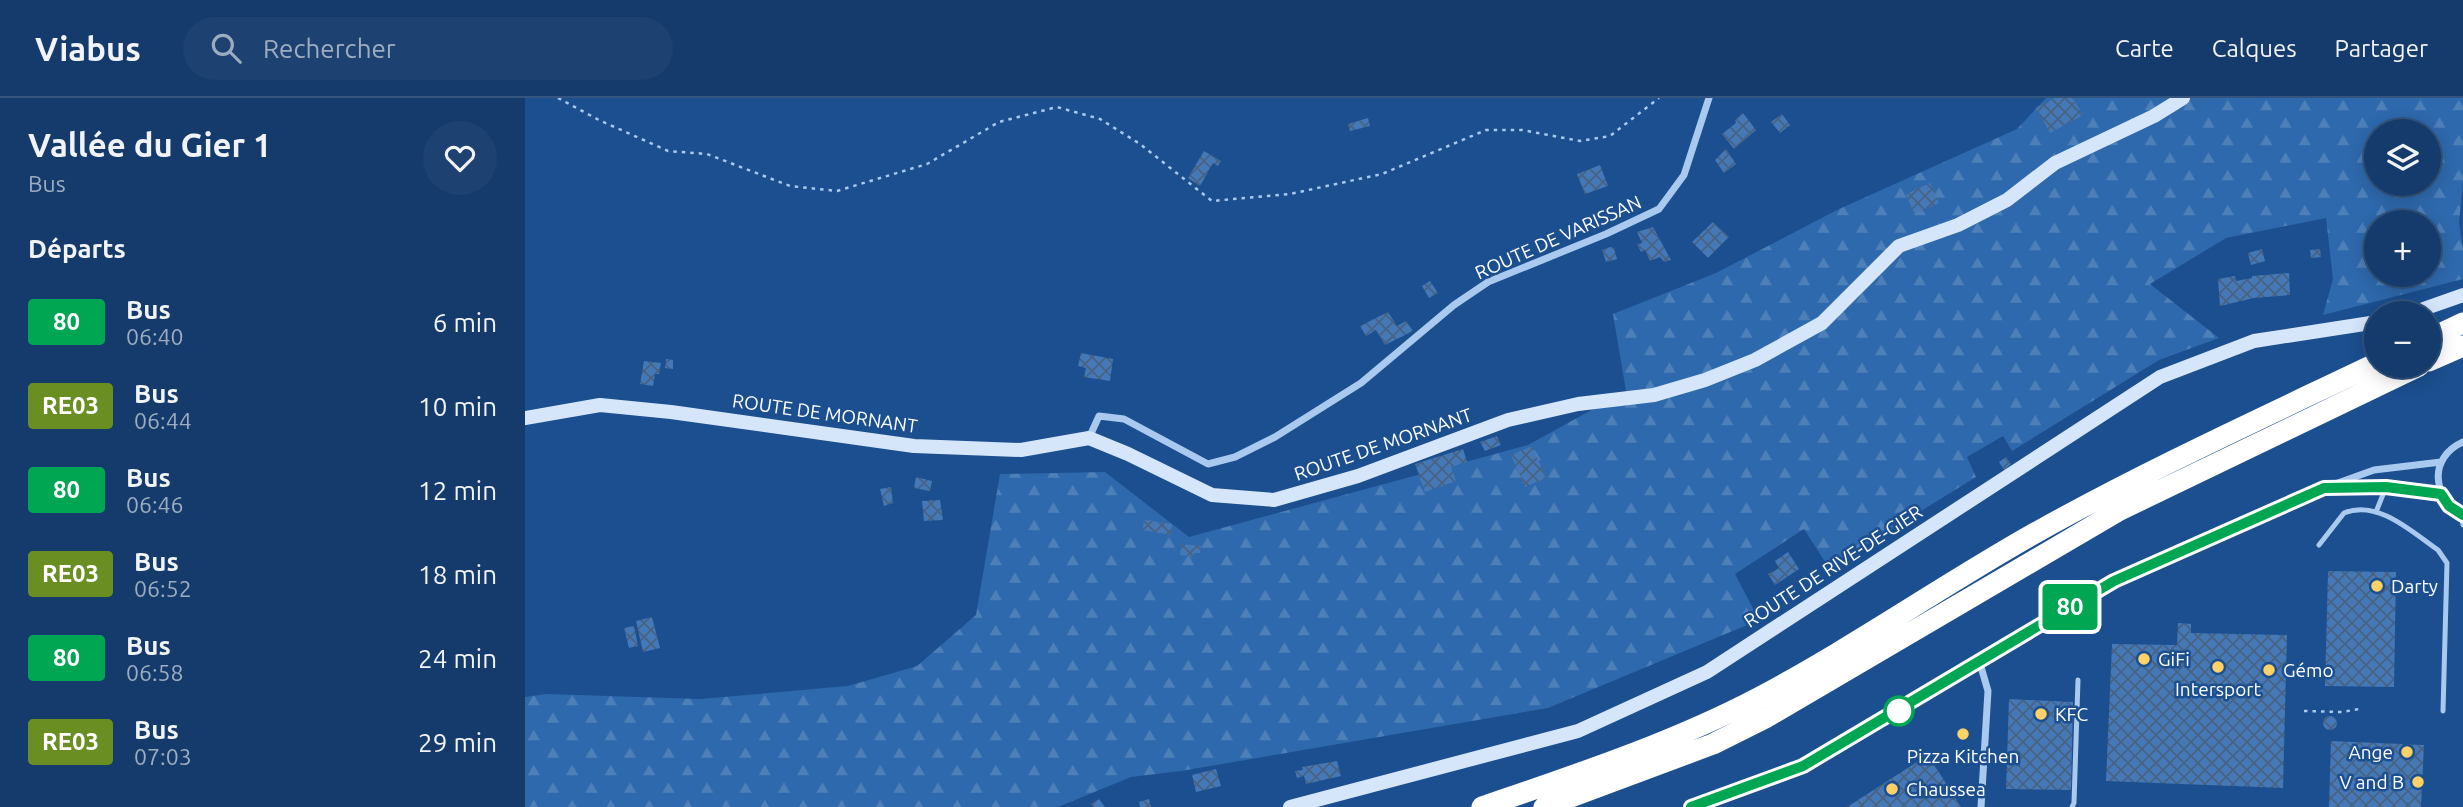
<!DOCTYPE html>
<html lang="fr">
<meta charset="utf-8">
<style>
body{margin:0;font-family:Ubuntu,sans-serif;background:#1d4271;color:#f1f3f6;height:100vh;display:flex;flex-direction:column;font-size:26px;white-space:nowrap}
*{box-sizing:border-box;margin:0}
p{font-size:23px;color:#9dadc1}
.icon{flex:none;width:38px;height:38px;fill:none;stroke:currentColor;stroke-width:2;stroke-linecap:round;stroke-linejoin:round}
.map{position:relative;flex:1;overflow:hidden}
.sheet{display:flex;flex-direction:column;background:#143b6b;width:525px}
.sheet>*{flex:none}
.badge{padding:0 14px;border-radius:5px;font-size:24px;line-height:46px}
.tools{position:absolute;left:1839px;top:21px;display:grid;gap:14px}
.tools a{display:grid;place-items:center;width:77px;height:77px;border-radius:50%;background:#143b6b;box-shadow:0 4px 18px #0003,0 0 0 2px #33557e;font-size:35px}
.map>.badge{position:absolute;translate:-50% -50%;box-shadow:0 0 0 4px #fff}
h2{padding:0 28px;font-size:26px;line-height:63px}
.round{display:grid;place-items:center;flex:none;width:74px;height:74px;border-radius:37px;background:#1d4271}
.head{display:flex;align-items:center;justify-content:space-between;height:119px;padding:0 28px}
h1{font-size:33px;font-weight:600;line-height:52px}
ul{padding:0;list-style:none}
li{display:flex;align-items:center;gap:21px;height:84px;padding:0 28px}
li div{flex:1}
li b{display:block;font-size:26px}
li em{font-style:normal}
li .badge{min-width:77px;font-weight:700;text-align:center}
header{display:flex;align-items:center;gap:42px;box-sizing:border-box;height:98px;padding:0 35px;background:#143b6b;border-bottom:2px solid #33557e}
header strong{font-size:33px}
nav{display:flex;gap:38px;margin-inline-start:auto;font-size:24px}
.search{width:490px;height:63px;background:#1d4271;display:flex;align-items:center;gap:18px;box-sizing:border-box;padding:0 24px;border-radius:38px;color:#9dadc1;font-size:26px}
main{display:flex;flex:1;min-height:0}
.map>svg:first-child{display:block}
.forest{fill:url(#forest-firs);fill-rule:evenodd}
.building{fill:url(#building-cross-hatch)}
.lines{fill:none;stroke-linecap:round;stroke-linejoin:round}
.path{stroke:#a9c9ee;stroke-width:2.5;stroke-dasharray:3.5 5;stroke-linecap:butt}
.service{stroke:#a9c9ee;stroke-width:5}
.minor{stroke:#a9c9ee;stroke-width:7}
.secondary{stroke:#d6e6fa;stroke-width:14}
.motorway{stroke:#fff;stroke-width:21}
.line-casing{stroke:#fff;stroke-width:16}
.line{stroke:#00a651;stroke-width:10}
.poi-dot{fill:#ffd166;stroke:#1b4f8f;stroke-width:2.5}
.stop-dot{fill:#fff;stroke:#00a651;stroke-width:3.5}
.labels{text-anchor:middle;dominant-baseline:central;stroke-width:5;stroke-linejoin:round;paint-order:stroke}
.street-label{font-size:19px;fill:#fff;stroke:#1b4f8f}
.poi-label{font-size:19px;fill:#fff;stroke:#1b4f8f;text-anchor:start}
</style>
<header>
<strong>Viabus</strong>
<div class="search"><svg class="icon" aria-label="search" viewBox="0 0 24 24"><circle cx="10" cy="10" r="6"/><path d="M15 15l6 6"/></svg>Rechercher</div>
<nav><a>Carte</a><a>Calques</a><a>Partager</a></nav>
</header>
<main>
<section class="sheet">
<div class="head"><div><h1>Vallée du Gier 1</h1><p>Bus</p></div><a class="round"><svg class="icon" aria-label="heart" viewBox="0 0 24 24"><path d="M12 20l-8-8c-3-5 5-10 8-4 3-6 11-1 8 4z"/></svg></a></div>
<h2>Départs</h2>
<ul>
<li><span class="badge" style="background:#00a651;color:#fff">80</span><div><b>Bus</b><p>06:40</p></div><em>6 min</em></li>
<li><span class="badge" style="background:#6b8e23;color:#fff">RE03</span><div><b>Bus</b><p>06:44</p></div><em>10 min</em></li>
<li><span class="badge" style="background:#00a651;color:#fff">80</span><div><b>Bus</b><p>06:46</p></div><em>12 min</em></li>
<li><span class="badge" style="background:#6b8e23;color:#fff">RE03</span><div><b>Bus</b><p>06:52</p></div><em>18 min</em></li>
<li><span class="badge" style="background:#00a651;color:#fff">80</span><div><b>Bus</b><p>06:58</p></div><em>24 min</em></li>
<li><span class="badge" style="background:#6b8e23;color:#fff">RE03</span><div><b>Bus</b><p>07:03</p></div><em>29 min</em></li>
</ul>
</section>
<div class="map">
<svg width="1938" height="709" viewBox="0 0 1938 709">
<defs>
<pattern id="forest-firs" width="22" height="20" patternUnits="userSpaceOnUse" patternTransform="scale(1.75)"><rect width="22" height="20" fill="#2e69ad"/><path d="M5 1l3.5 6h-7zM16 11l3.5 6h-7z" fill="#4d80b9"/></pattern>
<pattern id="building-cross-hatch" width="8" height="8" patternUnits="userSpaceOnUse" patternTransform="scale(1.75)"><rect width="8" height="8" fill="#4478b7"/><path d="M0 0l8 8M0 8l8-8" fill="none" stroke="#486282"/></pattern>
</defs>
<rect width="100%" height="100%" fill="#1b4f8f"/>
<path class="forest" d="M1521,0H1938V84L1934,125L1938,150V181L1798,217L1808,181L1801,120L1701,140L1625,186L1694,240L1634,262L1487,353L1478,338L1442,359L1451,379L1304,470L1279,431L1210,476L1234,522L1023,610L656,673L606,679L533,709H0V599L21,596L175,601L323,588L392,568L451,517L475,376L580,374L664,439L1003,347L1101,293L1088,216L1191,175L1312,112L1492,31ZM1852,33H1904V86H1852ZM1852,124H1904V177H1852Z"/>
<path class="building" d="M1530,0H1547L1558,17L1525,35L1511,10Z
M1218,15L1231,32L1209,51L1197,36L1211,25L1210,22Z
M1257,16L1265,27L1255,35L1246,24Z
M843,20L845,28L825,33L823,26Z
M1201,51L1211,66L1199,75L1190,62Z
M679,53L696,63L693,68L688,65L675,88L663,80Z
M1075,67L1083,88L1060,96L1052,76Z
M1405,85L1414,105L1389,116L1381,96Z
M1188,124L1204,139L1183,160L1167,144Z
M1128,129L1146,162L1139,164L1135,159L1125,163L1120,152L1116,154L1112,146L1117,145L1112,134Z
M1085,149L1089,150L1092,161L1081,164L1077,152Z
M1737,151L1740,163L1726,167L1723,155Z
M1795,151L1796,159L1786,160L1785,152Z
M1764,175L1765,197L1729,200L1695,208L1693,181L1710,178L1711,183L1727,180V178Z
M905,183L913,195L904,200L897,188Z
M863,214L872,228L881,223L888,233L860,247L851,232L841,238L835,228Z
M556,255L588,261L585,283L559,279L561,270L553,268Z
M141,261L148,262V271L140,270Z
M119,263L136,265L134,276H130L128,288L115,286Z
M972,338L976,347L960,353L955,344Z
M1007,348L1021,380L1000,389L986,357Z
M938,351L942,364L926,369L931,383L900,394L890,366Z
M1481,359L1486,366L1479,372L1474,364Z
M391,379L407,383L405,393L389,390Z
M366,389L368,405L359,408L355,391Z
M415,402L418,422L399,423L397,403Z
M619,422L647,426L646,437L618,432Z
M656,446L676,448L675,455H669L668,459L655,457Z
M1263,454L1274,471L1250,487L1243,476L1254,470L1250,463Z
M1803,473L1871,474L1869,589L1800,588Z
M127,519L135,550L118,554L111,523Z
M1653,525L1666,526V535L1762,537L1758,690L1581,683L1587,546L1652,547Z
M109,528L113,548L104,550L99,530Z
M1484,601L1548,604L1546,692L1481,691Z
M1798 625a7 7 0 1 1 14 0a7 7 0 1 1-14 0Z
M1434,631L1444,634L1442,641L1431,637Z
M1806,643L1899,647L1896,709H1804Z
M1403,657L1436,709H1322Z
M812,663L816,678L781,686L779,678L772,680L770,673L778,672L777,669Z
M691,671L696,688L671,694L667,677Z
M574,701L580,709H568L566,706Z
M624,701L626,709H615L614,704Z"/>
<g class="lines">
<path class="path" d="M33,0L74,22L143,53L182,56L265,88L312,93L402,66L474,24L532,9L575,21L615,46L687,103L765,96L857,76L961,32H997L1055,43L1085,38L1134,0
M1779,613L1817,614L1834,611"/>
<path class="service" d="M1851,414L1861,389
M1936,416L1938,427
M1794,447L1819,415C1853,401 1888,435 1913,452L1922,465L1918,613
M1547,709L1549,705L1553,582"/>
<path class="minor" d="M564,340L574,318L599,321L683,366L710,359L750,339L836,285L929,207L963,184L1081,136L1134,111L1159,77L1184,0
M1938,344C1903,360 1907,399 1938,417
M1803,390L1861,389L1916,396
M1454,562L1463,593L1456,709
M1166,709L1278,668L1589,483L1799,390L1849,372L1916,364"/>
<path class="secondary" d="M1887,215L1938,197
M0,320L75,307L146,314L389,348L496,352L564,340L603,356L687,397L749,402L833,378L983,322L1053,306L1129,297L1180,282L1230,262L1297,225L1374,148L1433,127L1482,102L1530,65L1629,18L1658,0
M765,709L1053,633L1182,574L1635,279L1729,243L1852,224"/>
<path class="motorway" d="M1904,241L1938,225
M1904,263L1938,248
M957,709C1050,677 1145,646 1233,600C1328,550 1416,488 1510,435C1621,373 1737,320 1852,265
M1019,709L1188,646L1242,619L1595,412L1894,268"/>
</g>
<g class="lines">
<defs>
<path id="line" d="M1166,709L1278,668L1589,483L1799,390L1861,389L1916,396L1924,408L1938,417"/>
</defs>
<use href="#line" class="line-casing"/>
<use href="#line" class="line"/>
</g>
<g class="poi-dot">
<circle cx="1852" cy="488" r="7"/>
<circle cx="1619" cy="561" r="7"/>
<circle cx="1693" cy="569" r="7"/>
<circle cx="1744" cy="572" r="7"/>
<circle cx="1516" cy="616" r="7"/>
<circle cx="1438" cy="636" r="7"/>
<circle cx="1882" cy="654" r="7"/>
<circle cx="1893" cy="684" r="7"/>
<circle cx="1367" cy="691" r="7"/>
</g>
<circle class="stop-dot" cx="1374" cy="613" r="14"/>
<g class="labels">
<g class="street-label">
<text transform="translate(1033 139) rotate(-24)">ROUTE DE VARISSAN</text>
<text transform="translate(300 315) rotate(8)">ROUTE DE MORNANT</text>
<text transform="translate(858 346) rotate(-19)">ROUTE DE MORNANT</text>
<text transform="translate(1308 468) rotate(-33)">ROUTE DE RIVE-DE-GIER</text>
</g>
<g class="poi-label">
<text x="1866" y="488">Darty</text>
<text x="1633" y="561">GiFi</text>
<text x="1758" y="572">Gémo</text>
<text x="1693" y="591" text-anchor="middle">Intersport</text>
<text x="1530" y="616">KFC</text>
<text x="1868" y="654" text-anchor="end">Ange</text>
<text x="1438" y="658" text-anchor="middle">Pizza Kitchen</text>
<text x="1879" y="684" text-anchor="end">V and B</text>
<text x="1381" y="691">Chaussea</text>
</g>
</g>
</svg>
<div class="tools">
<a><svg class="icon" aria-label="layers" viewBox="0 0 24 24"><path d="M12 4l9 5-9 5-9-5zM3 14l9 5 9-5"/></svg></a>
<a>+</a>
<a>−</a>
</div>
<b class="badge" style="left:1545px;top:509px;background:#00a651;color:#fff">80</b>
</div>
</main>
